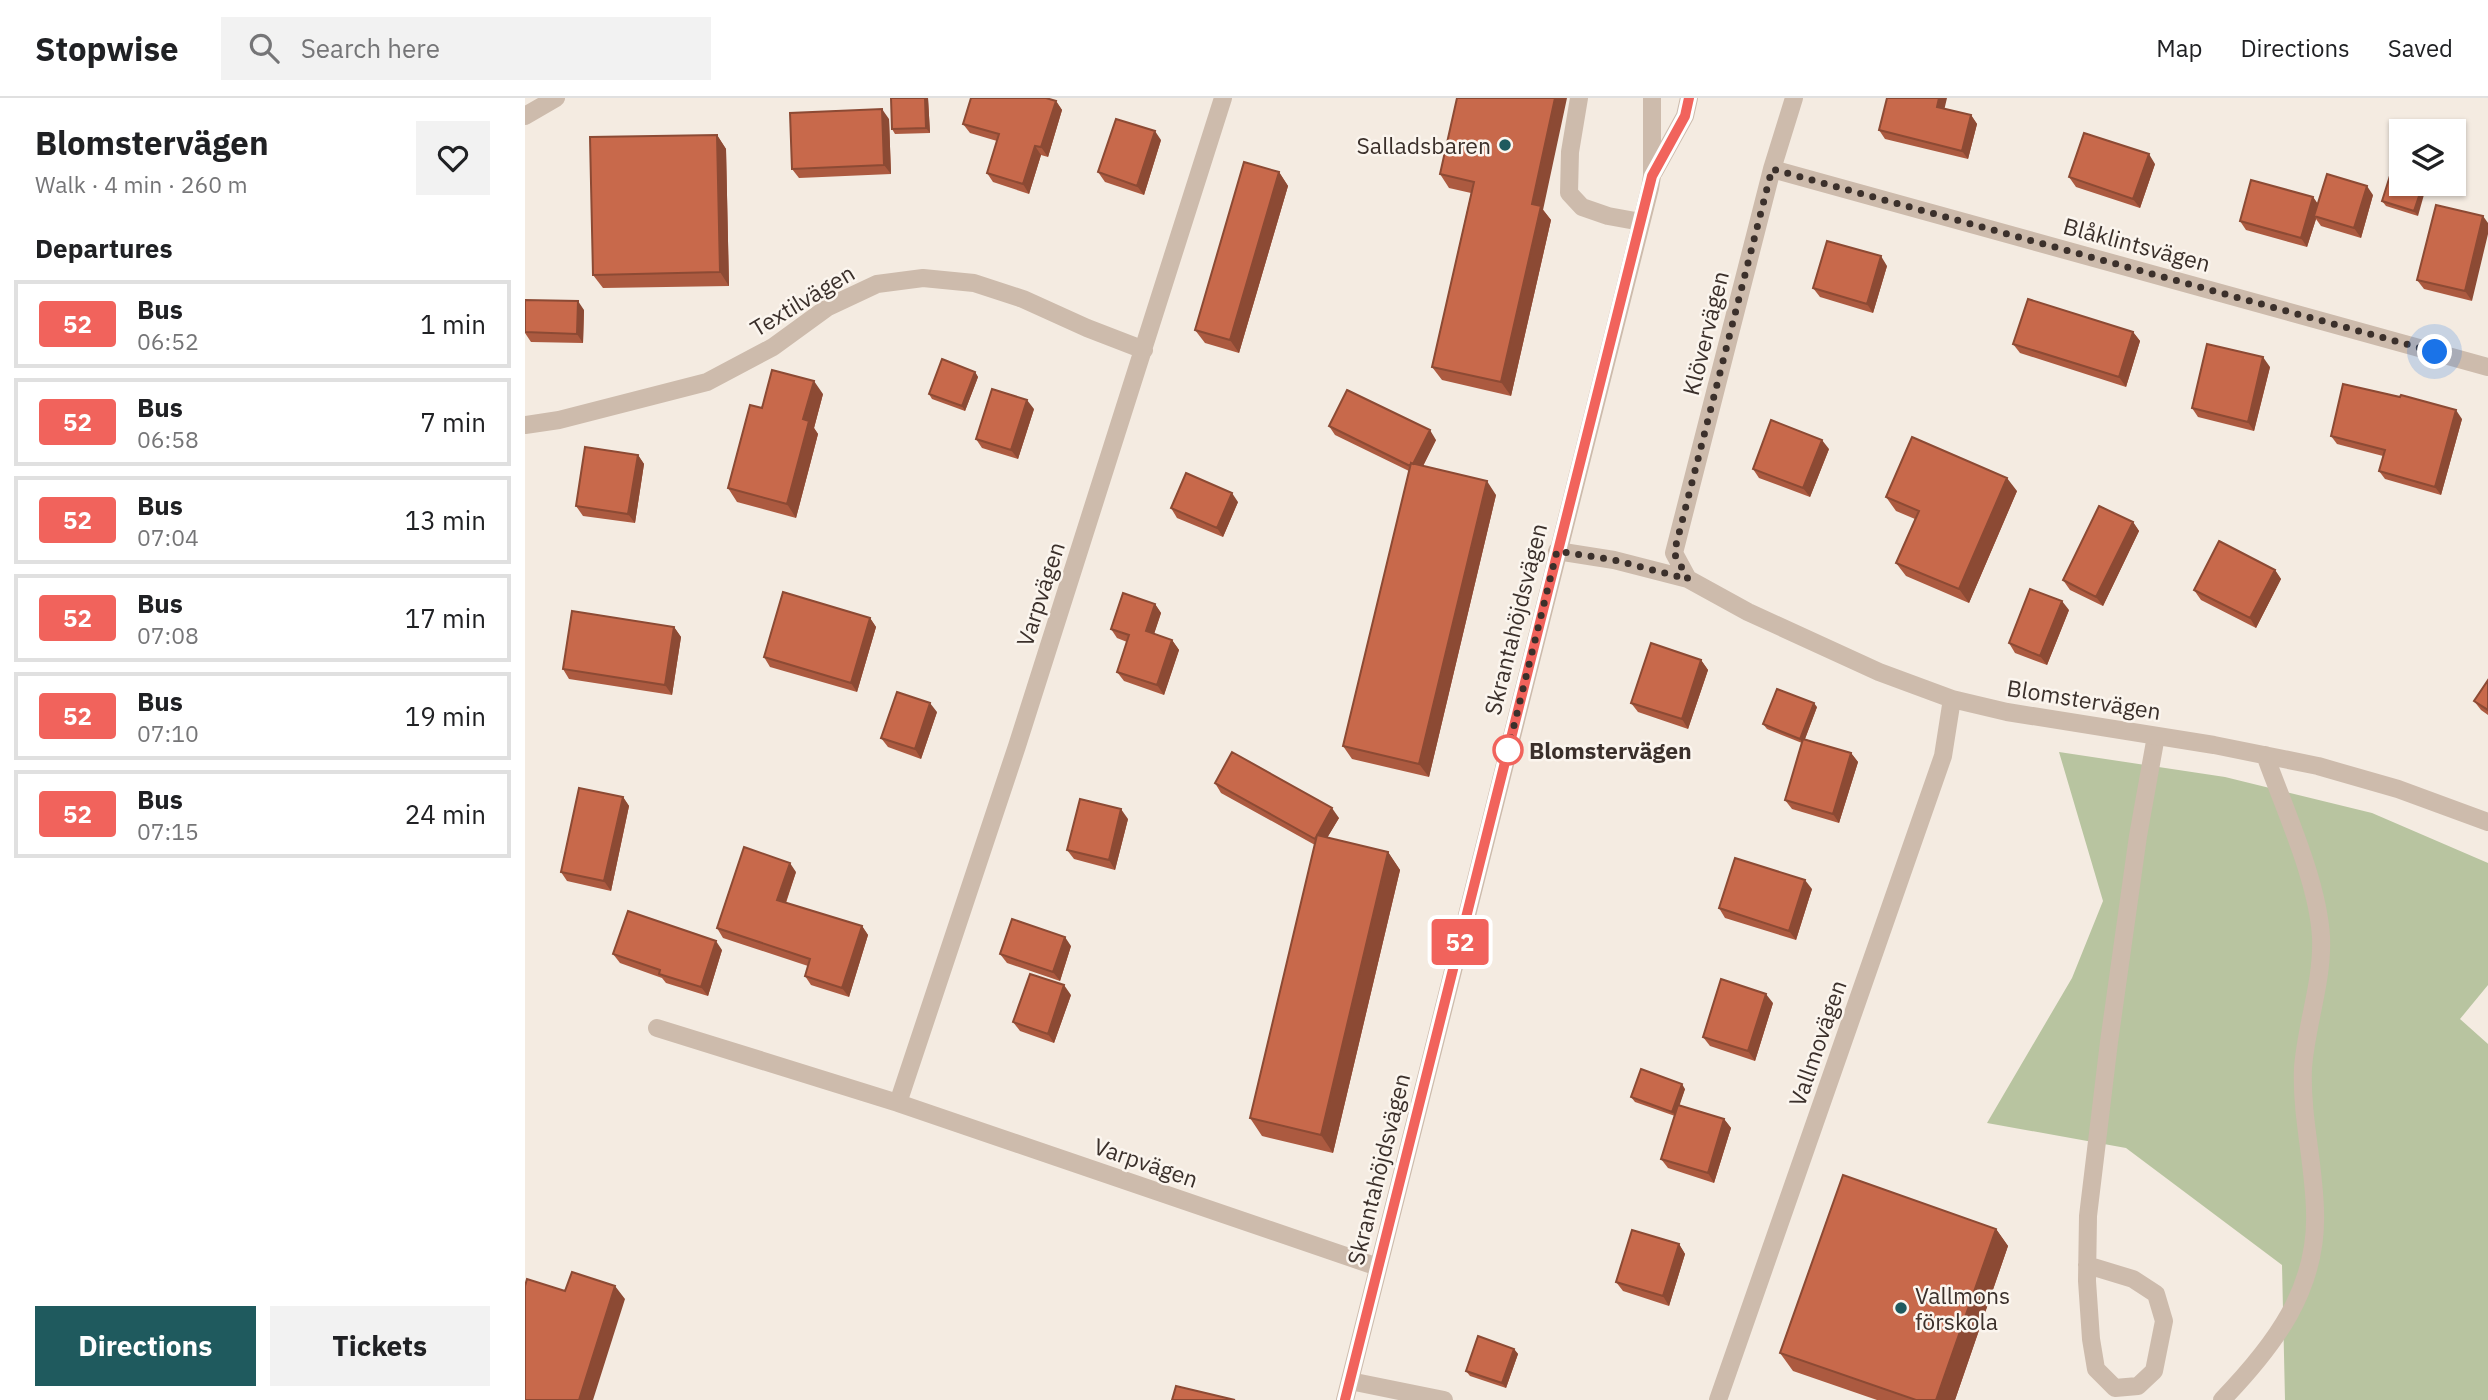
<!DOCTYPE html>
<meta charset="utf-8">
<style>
body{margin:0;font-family:"IBM Plex Sans",sans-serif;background:#f2f2f2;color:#202124;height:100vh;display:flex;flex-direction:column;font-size:26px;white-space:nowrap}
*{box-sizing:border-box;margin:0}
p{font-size:23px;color:#757577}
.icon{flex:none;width:38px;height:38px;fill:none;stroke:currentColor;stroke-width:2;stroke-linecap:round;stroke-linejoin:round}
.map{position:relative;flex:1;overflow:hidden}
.drawer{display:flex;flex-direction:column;background:#fff;width:525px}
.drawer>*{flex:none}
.badge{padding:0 14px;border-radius:5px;font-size:24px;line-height:46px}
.fabs{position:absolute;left:1864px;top:21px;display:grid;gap:14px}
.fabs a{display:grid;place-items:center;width:77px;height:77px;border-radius:0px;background:#fff;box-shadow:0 2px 5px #0004;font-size:35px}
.you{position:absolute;width:35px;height:35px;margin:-18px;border:5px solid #fff;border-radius:50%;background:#1a73e8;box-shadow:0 0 0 10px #1a73e833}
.map>.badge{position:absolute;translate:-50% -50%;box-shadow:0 0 0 4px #fff}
h2{padding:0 35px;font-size:26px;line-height:63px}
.round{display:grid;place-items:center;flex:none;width:74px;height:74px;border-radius:0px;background:#f2f2f2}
.head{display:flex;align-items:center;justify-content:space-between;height:119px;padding:0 35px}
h1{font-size:33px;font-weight:700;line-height:52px}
.primary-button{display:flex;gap:14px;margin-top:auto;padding:14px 35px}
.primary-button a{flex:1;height:80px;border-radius:0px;background:#1f5a5e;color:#fff;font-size:28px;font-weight:700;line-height:80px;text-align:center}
.primary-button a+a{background:#f2f2f2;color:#202124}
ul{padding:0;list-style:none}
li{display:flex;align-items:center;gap:21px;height:88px;margin:0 14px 10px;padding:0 21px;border:4px solid #e0e0e0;border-radius:0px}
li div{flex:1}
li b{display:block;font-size:26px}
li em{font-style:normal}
li .badge{min-width:77px;font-weight:700;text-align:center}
header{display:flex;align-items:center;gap:42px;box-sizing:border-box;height:98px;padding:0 35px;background:#fff;border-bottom:2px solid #e0e0e0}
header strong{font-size:33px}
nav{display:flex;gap:38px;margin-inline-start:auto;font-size:24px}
.search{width:490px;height:63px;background:#f2f2f2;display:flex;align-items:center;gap:18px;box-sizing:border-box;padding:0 24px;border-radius:0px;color:#757577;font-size:26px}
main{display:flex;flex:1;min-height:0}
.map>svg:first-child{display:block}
.green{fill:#b8c4a0}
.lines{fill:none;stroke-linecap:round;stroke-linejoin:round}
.service{stroke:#cdbbac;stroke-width:18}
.minor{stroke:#cdbbac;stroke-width:18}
.tertiary{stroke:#cdbbac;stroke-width:18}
.wall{fill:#ac5a40}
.shaded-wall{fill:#8c4a34}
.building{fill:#c8694b;stroke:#8c4a34;stroke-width:2}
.line-casing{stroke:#fff;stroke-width:16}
.line{stroke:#f1635c;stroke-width:10}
.walk{stroke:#3b302b;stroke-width:7;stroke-dasharray:0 12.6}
.poi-dot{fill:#1f5a5e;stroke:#fbf5ee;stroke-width:2.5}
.stop-dot{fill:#fff;stroke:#f1635c;stroke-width:3.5}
.labels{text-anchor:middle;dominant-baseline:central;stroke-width:5;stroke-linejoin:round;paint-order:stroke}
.poi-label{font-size:23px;fill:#3b302b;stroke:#fbf5ee;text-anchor:end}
.street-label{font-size:23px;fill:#3b302b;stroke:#fbf5ee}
.stop-label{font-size:23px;font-weight:bold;fill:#3b302b;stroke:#fbf5ee;text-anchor:start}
</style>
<header>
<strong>Stopwise</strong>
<div class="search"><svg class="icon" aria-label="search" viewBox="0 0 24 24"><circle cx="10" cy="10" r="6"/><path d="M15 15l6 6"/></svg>Search here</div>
<nav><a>Map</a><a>Directions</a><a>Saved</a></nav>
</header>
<main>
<section class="drawer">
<div class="head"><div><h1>Blomstervägen</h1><p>Walk · 4 min · 260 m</p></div><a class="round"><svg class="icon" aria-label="heart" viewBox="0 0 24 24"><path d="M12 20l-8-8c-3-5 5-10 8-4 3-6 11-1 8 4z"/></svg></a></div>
<h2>Departures</h2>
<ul>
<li><span class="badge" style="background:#f1635c;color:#fff">52</span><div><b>Bus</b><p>06:52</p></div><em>1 min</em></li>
<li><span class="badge" style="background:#f1635c;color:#fff">52</span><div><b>Bus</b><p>06:58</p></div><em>7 min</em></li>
<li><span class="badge" style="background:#f1635c;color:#fff">52</span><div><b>Bus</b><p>07:04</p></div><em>13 min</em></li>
<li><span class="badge" style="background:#f1635c;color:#fff">52</span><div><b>Bus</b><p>07:08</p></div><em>17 min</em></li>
<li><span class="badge" style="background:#f1635c;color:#fff">52</span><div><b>Bus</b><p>07:10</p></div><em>19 min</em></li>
<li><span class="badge" style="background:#f1635c;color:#fff">52</span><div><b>Bus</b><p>07:15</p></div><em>24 min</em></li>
</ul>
<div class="primary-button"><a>Directions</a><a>Tickets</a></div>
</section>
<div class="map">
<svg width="1963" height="1302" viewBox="0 0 1963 1302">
<rect width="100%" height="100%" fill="#f4ebe1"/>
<path class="green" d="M1534,654L1700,679L1847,715L1963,765V887L1935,921L1963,946V1302H1760L1757,1167L1601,1050L1462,1025L1547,880L1578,803Z"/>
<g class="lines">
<path class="service" d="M1054,0L1045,54L1044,95L1057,109L1083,118L1116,124
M1562,1167L1608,1181L1631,1196L1639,1223L1629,1273L1613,1288L1590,1290L1571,1271L1566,1241L1562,1183L1563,1118L1584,944L1613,738L1631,638"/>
<path class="minor" d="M1247,71L1963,269
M0,327L34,322L182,284L248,249L303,209L352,186L398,180L449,185L498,201L562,230L619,252
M1032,453L1089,462L1163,481L1223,514L1354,574L1427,601L1482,614L1689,647L1793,668L1873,691L1963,724
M1163,481L1149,455L1247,71L1269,0
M132,930L373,1005L853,1169
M373,1005L492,648L698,0
M825,1283L919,1302
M1193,1302L1418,658L1427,601
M1697,1302C1749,1248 1793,1191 1790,1113C1789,1065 1776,1018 1778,970C1781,927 1798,883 1796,839C1793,783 1759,710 1740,657"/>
<path class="tertiary" d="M0,18L31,0
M1129,74L1160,18L1164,0
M820,1302L1125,90L1127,78V0"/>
</g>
<path class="wall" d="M403,0L405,35L370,36L367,31Z
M932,0L1026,122L986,298L917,282L907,269L946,95L924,90L915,76Z
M531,3L537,12L523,59L516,57L504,96L468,84L462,75L472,43L445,35L438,26Z
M1446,17L1452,26L1443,61L1360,41L1354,32Z
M364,21L366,76L274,80L267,71Z
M192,37L201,51L204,188L78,190L68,177Z
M636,42L619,97L580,84L573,74Z
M1870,62L1893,118L1861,108L1857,103Z
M1630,66L1615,110L1551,89L1544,79Z
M754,74L763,88L714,255L680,245L670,232Z
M1848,97L1836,140L1796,128L1791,121L1782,149L1721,132L1715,123L1788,99L1793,106Z
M1911,107L1947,203L1899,191L1892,182Z
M1362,168L1348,215L1295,199L1288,190Z
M0,202L59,212L58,245L6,244L0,235Z
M1608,234L1615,243L1601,289L1495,255L1488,246Z
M1745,269L1729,333L1673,319L1667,310Z
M450,274L453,279L440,313L407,301L404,296Z
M298,296L289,330L293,336L271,420L212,404L203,390L237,310Z
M509,311L493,361L457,350L451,341Z
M1937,321L1916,397L1860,381L1854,373L1858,358L1812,346L1806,338Z
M804,328L911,342L898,368L971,397L904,679L827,661L818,648L884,373L810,337Z
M1304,351L1285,399L1234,380L1228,371Z
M113,357L119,366L110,425L58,418L51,408Z
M1492,393L1444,505L1381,478L1371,465L1390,421L1371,413L1361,399Z
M713,404L698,439L652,420L646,410Z
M1608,424L1614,433L1578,508L1545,492L1538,482Z
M1750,472L1756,481L1731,530L1676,502L1669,492Z
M630,506L636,515L629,536L647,542L654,552L639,597L599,583L592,574L602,544L592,540L586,531Z
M1544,512L1522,567L1490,555L1484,545Z
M345,520L351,529L332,594L245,569L239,559Z
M149,529L156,539L147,597L44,581L38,571Z
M1176,562L1183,572L1163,631L1113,614L1106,605Z
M1963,582V617L1956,612L1949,603Z
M1292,609L1280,641L1326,655L1333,664L1314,725L1267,711L1260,702L1277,645L1242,631L1238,626Z
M412,614L396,661L363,649L356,640Z
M690,685L814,720L802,740L863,754L875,772L808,1055L737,1038L725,1020L790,747L696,695Z
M98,699L104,708L86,793L42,783L36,774Z
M603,721L590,772L549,761L542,752Z
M271,774L261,805L337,828L343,837L324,899L286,887L280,878L283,868L198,840L192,830Z
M1287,791L1271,842L1200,820L1194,810Z
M546,848L535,883L482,865L475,856Z
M197,852L183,898L141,885L137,880L95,865L88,856Z
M546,897L529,945L495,933L488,924Z
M1248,905L1230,963L1185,948L1178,939Z
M1160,991L1154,1007L1199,1021L1206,1030L1189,1085L1143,1070L1136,1061L1150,1018L1110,1004L1106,999Z
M1471,1131L1483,1148L1430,1302H1352L1268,1273L1255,1255Z
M1154,1146L1160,1156L1144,1208L1098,1193L1091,1184Z
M989,1251L993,1256L981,1290L945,1278L941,1273Z"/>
<path class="shaded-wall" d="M400,0H403L405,35L401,30Z
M1030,0H1042L1018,112L1026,122L986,298L976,284L1007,106Z
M1414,0H1422L1418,17L1412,9Z
M531,3L537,12L523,59L516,49Z
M357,11L364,21L366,76L359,67Z
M1446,17L1452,26L1443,61L1437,53Z
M630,33L636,42L619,97L612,88Z
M192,37L201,51L204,188L195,174Z
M510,48L516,57L504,96L498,86Z
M1624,56L1630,66L1615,110L1608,101Z
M754,74L763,88L714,255L705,242Z
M1898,86H1902L1893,118L1889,113Z
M1842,88L1848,97L1836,140L1829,130Z
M1788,99L1794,108L1789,118L1791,121L1782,149L1776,140Z
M1958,118L1963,125V136L1947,203L1940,193Z
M1356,158L1362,168L1348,215L1342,206Z
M53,203L59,212L58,245L52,236Z
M1608,234L1615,243L1601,289L1594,279Z
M1738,259L1745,269L1729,333L1723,324Z
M450,274L453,279L440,313L437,308Z
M289,283L298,296L289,330L293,336L271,420L262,406L278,321Z
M502,302L509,311L493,361L486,352Z
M1931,312L1937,321L1916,397L1910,389Z
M905,332L911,342L893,378L887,369Z
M1297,342L1304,351L1285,399L1278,390Z
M113,357L119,366L110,425L103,416Z
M1482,380L1492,393L1444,505L1434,491Z
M962,383L971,397L904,679L894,666Z
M707,395L713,404L698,439L692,430Z
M1608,424L1614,433L1578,508L1571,499Z
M1750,472L1756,481L1731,530L1725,520Z
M1537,503L1544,512L1522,567L1515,558Z
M630,506L636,515L627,542L621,533Z
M345,520L351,529L332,594L326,585Z
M149,529L156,539L147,597L140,587Z
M647,542L654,552L639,597L632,587Z
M1176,562L1183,572L1163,631L1157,621Z
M405,605L412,614L396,661L390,651Z
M1289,605L1292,609L1278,646L1275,641Z
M1326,655L1333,664L1314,725L1308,716Z
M98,699L104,708L86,793L79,783Z
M807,710L814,720L796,750L790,741Z
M596,711L603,721L590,772L584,762Z
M863,754L875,772L808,1055L796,1037Z
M265,765L271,774L258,812L252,802Z
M1280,782L1287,791L1271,842L1264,833Z
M337,828L343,837L324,899L317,890Z
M540,839L546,848L535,883L528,874Z
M191,843L197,852L183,898L176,889Z
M539,887L546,897L529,945L523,936Z
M1241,896L1248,905L1230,963L1223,953Z
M1157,986L1160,991L1151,1018L1147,1014Z
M1199,1021L1206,1030L1189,1085L1183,1075Z
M1471,1131L1483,1148L1430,1302H1411Z
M1154,1146L1160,1156L1144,1208L1138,1198Z
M90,1188L100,1201L68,1302H54Z
M989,1251L993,1256L981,1290L977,1285Z"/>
<path class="building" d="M366,0H400L401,30L367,31Z
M446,0H521L531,3L516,49L510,48L498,86L462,75L474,36L438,26Z
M932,0H1030L1007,106L1016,108L976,284L907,269L949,84L915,76Z
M1362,0H1414L1412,9L1446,17L1437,53L1354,32Z
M357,11L359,67L267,71L265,15Z
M591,21L630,33L612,88L573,74Z
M1559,35L1624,56L1608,101L1544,79Z
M192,37L195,174L68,177L65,39Z
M1870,62L1876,64V86H1898L1889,113L1857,103Z
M719,64L754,74L705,242L670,232Z
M1802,76L1842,88L1829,130L1789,118Z
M1726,82L1788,99L1776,140L1715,123Z
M1911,107L1958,118L1940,193L1892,182Z
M1302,143L1356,158L1342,206L1288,190Z
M1503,201L1608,234L1594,279L1488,246Z
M0,202L53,203L52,236L0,234Z
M1682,246L1738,259L1723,324L1667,310Z
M417,261L450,274L437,308L404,296Z
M247,272L289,283L278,321L284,323L262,406L203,390L225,307L237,310Z
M1818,286L1875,299L1876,297L1931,312L1910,389L1854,373L1860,352L1806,338Z
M467,291L502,302L486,352L451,341Z
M822,292L905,332L888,366L886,365L885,368L804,328Z
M1246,322L1297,342L1278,390L1228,371Z
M1387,339L1482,380L1434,491L1371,465L1394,413L1361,399Z
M60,349L113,357L103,416L51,408Z
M886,365L962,383L894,666L818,648Z
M661,375L707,395L692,430L646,410Z
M1574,408L1608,424L1571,499L1538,482Z
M1694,443L1750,472L1725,520L1669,492Z
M1505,491L1537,503L1515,558L1484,545Z
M258,494L345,520L326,585L239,559Z
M598,495L630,506L621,533L647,542L632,587L592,574L604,537L586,531Z
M47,513L149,529L140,587L38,571Z
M1126,545L1176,562L1157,621L1106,605Z
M1963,582V612L1949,603Z
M1252,591L1289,605L1275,641L1238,626Z
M372,594L405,605L390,651L356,640Z
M1278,641L1326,655L1308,716L1260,702Z
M707,654L807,710L790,741L690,685Z
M54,690L98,699L79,783L36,774Z
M555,701L596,711L584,762L542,752Z
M792,737L863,754L796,1037L725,1020Z
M219,749L265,765L252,802L337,828L317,890L280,878L285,861L192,830Z
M1210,760L1280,782L1264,833L1194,810Z
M103,813L191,843L176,889L134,876L135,872L88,856Z
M487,821L540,839L528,874L475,856Z
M505,876L539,887L523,936L488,924Z
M1196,881L1241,896L1223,953L1178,939Z
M1116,971L1157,986L1147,1014L1106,999Z
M1153,1007L1199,1021L1183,1075L1136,1061Z
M1318,1077L1471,1131L1411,1302H1391L1255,1255Z
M1107,1132L1154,1146L1138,1198L1091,1184Z
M47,1174L90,1188L54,1302H0V1188L2,1181L40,1193Z
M953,1238L989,1251L977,1285L941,1273Z
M651,1288L710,1302H647Z"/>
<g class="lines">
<defs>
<path id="line" d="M820,1302L1127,78L1160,18L1164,0"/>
</defs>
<use href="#line" class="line-casing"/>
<use href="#line" class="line"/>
<path class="walk" d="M983,652L1032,453L1089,462L1163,481L1149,455L1247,71L1910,254"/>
</g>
<g class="poi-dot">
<circle cx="980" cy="47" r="7"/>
<circle cx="1376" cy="1210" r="7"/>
</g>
<circle class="stop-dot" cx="983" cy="652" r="14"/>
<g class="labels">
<g class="poi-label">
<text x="966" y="47">Salladsbaren</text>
<text x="1390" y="1197" text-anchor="start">Vallmons<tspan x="1390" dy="26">förskola</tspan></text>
</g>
<g class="street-label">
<text transform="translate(1612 146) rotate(15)">Blåklintsvägen</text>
<text transform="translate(277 202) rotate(-31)">Textilvägen</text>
<text transform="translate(1180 235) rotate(-76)">Klövervägen</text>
<text transform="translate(515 496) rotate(-72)">Varpvägen</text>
<text transform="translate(990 521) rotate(-76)">Skrantahöjdsvägen</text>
<text transform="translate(1559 601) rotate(9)">Blomstervägen</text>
<text transform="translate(1292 945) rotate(-71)">Vallmovägen</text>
<text transform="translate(621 1064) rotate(19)">Varpvägen</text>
<text transform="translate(853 1071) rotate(-76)">Skrantahöjdsvägen</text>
</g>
<g class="stop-label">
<text x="1004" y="652">Blomstervägen</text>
</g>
</g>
</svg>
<div class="fabs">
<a><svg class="icon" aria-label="layers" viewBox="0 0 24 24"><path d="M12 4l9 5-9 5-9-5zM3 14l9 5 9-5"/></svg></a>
</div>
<div class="you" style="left:1910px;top:254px"></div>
<b class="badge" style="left:935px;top:844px;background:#f1635c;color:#fff">52</b>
</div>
</main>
